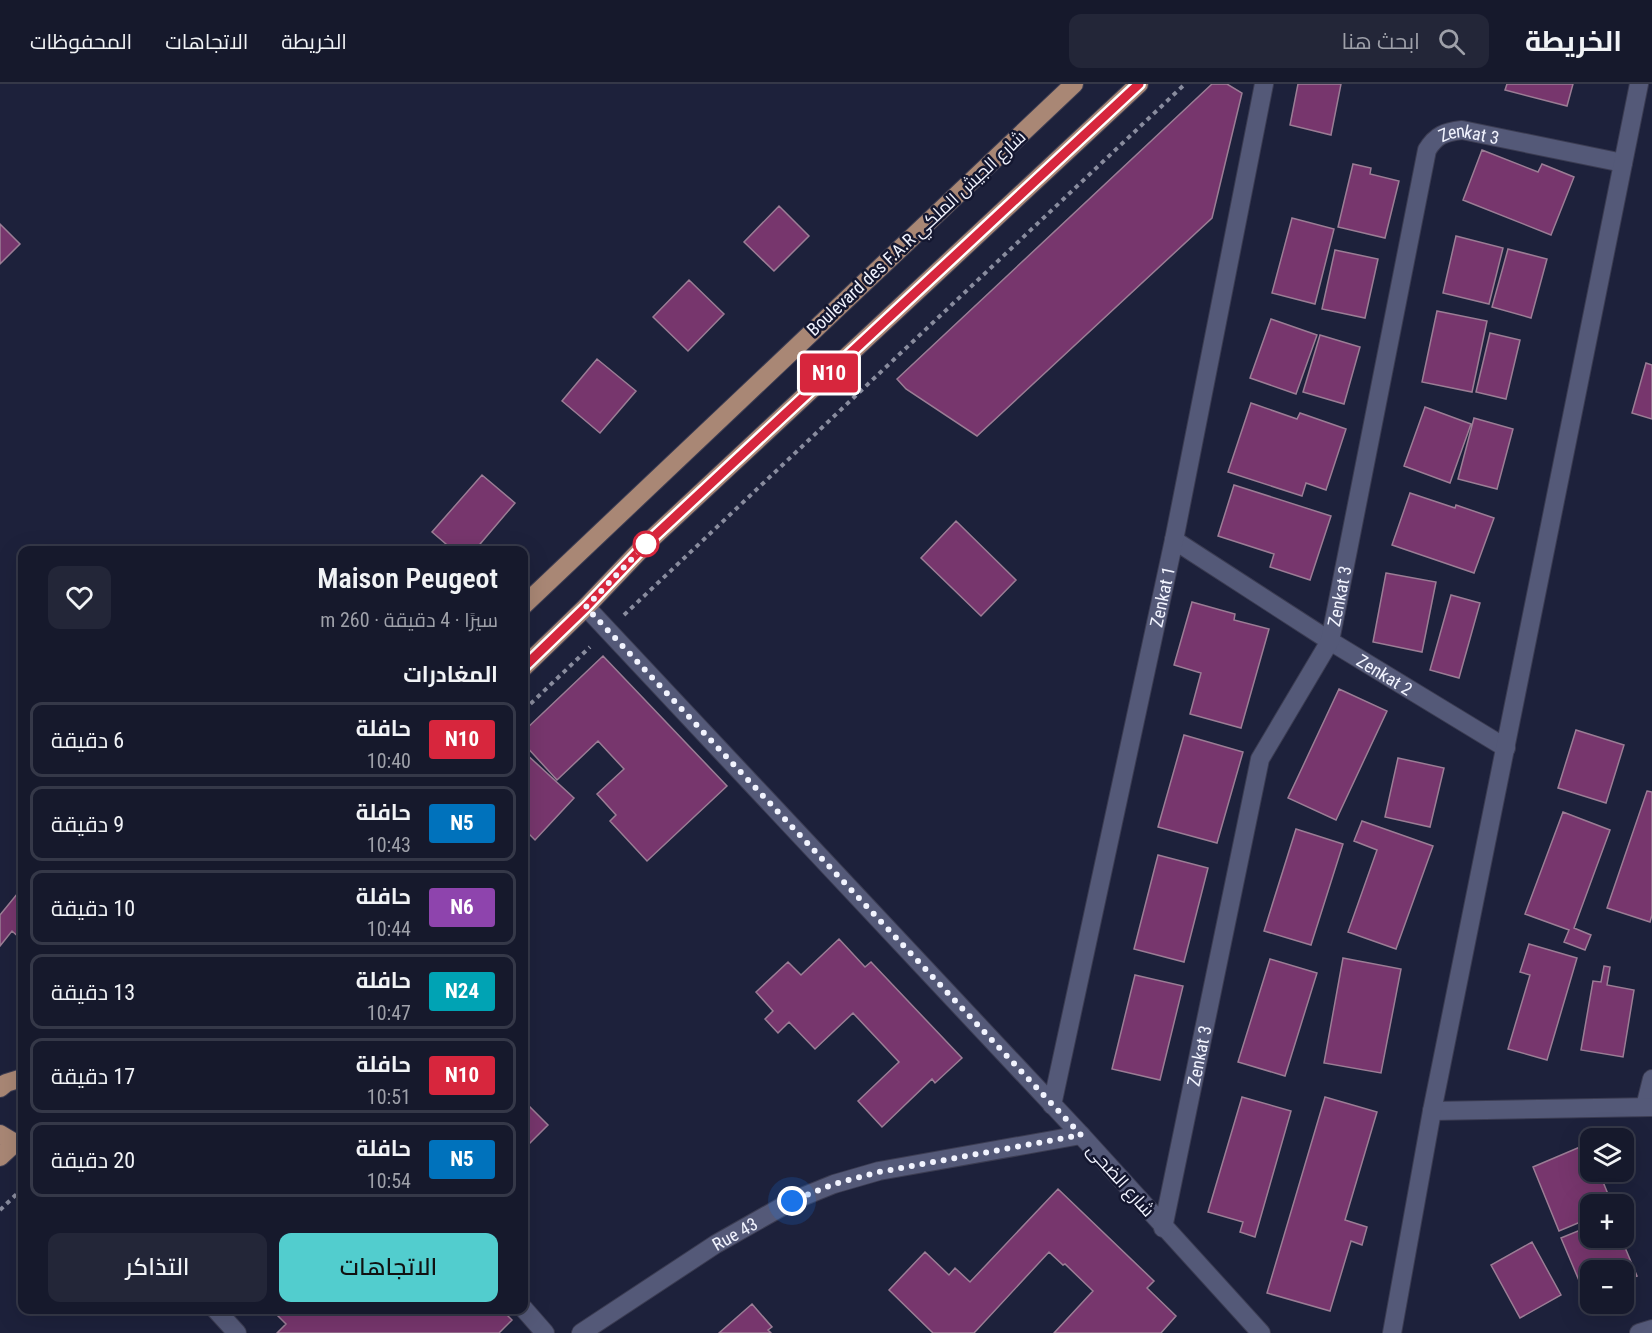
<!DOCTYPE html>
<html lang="ar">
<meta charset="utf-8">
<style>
body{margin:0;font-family:"Roboto Condensed",Cairo,sans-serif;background:#232638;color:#f1f3f6;direction:rtl;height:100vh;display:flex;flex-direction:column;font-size:22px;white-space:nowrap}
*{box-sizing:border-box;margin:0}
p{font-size:20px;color:#9ea0a9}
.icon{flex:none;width:33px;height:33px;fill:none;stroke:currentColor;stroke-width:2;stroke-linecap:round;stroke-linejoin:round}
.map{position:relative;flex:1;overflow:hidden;direction:ltr}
.panel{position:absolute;left:18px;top:462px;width:510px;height:768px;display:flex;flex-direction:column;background:#16192c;border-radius:12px;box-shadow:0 6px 24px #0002,0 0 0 2px #353848;direction:rtl}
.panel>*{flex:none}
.badge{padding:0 12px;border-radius:4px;font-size:21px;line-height:39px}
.controls{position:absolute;left:1580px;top:1044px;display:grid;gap:12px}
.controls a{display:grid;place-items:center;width:54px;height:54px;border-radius:12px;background:#16192c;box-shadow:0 6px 24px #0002,0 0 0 2px #353848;font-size:30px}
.you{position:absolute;width:30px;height:30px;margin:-15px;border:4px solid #fff;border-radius:50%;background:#1a73e8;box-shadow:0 0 0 9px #1a73e833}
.map>.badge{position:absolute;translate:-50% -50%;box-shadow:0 0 0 3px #fff}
h2{padding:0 30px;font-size:22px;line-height:54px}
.round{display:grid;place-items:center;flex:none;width:63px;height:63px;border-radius:12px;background:#232638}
.summary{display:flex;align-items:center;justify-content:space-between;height:102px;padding:0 30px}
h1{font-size:28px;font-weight:600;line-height:45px}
.cta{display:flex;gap:12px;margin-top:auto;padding:12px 30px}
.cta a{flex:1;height:69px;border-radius:12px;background:#52cdce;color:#111;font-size:24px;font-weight:600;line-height:69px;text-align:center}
.cta a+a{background:#232638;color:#f1f3f6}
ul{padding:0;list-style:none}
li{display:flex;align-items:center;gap:18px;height:75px;margin:0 12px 9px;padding:0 18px;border:3px solid #353848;border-radius:12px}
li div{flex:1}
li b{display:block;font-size:22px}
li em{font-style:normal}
li .badge{min-width:66px;font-weight:700;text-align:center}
header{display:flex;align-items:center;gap:36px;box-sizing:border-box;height:84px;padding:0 30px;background:#16192c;border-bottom:2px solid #353848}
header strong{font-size:28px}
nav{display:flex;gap:33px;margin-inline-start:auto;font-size:21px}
.search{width:420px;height:54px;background:#232638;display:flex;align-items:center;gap:15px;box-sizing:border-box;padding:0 21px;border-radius:12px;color:#9ea0a9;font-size:22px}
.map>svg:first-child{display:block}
.building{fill:#77366d;stroke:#9b7d95;stroke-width:1.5}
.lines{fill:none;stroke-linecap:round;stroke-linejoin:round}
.street-casing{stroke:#3b3c52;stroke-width:20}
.secondary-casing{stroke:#3b3c52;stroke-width:20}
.primary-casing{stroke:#3b3c52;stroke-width:20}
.path{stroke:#898c9e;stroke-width:4;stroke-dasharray:4.5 4.5;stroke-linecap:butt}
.street{stroke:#545978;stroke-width:18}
.secondary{stroke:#545978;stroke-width:18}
.primary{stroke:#a98775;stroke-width:18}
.line-casing{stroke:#fff;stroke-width:14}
.line{stroke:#d7263d;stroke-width:9}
.walk{stroke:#f1f3fe;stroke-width:6;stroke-dasharray:0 10.8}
.stop-dot{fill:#fff;stroke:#d7263d;stroke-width:3}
.labels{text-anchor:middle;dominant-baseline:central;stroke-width:5;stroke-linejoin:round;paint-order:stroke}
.street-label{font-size:18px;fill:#f1f3fe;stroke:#141730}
</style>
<header>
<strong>الخريطة</strong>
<div class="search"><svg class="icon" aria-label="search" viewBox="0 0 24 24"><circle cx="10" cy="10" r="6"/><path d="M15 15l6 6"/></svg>ابحث هنا</div>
<nav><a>الخريطة</a><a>الاتجاهات</a><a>المحفوظات</a></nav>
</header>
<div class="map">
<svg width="1652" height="1249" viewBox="0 0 1652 1249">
<rect width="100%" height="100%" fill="#1d213b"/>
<path class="building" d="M1212,0H1227L1242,9L1212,134L977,352L906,305L897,295Z
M1298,0H1341L1331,51L1290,41Z
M1507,0H1573L1567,22L1505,6Z
M1482,66L1538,88L1542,80L1574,93L1551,151L1463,116Z
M1353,80L1371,84L1370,90L1399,97L1385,154L1338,143Z
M779,122L809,152L774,187L744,158Z
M1292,134L1334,145L1315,220L1272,209Z
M0,140L20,160L0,180Z
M1456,152L1503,164L1489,220L1443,209Z
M1508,165L1547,175L1531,234L1492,223Z
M1335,166L1378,175L1365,234L1322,225Z
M689,196L724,230L688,267L653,233Z
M1437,227L1487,237L1472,308L1422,298Z
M1271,235L1317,251L1296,310L1250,294Z
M1490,249L1520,256L1506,315L1476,308Z
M1320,251L1360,263L1344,320L1303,308Z
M597,275L636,307L600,349L562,317Z
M1646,279L1652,281V335L1632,329Z
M1251,319L1297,335L1300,329L1346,345L1326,406L1306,399L1302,412L1228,388Z
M1425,323L1471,340L1450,399L1404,382Z
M1474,334L1513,345L1497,405L1458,395Z
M482,391L515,419L475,466H453L432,448Z
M1234,401L1331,432L1310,496L1270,483L1274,470L1218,452Z
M1410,409L1455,424L1456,421L1494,434L1474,489L1392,461Z
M956,437L1016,496L981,532L921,474Z
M1386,489L1436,498L1422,568L1373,558Z
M1451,511L1480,519L1459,594L1430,586Z
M1192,518L1235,530L1234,536L1269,545L1241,644L1190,630L1201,589L1174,581Z
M603,572L727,702L647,777L610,737L616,731L597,710L624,685L598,657L557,696L524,660V647Z
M1339,605L1387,627L1336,736L1288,714Z
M1576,646L1624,661L1606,719L1558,704Z
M1184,651L1243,668L1217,759L1158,743Z
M524,668L574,714L535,756L524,745Z
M1398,674L1444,684L1430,743L1385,733Z
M1647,707L1652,708V831L1650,838L1607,824Z
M1563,728L1610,746L1574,844L1591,851L1585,866L1564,858L1569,846L1525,830Z
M1362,737L1433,762L1396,865L1348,848L1377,766L1354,757Z
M1296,745L1343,760L1311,861L1264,847Z
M1158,771L1208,784L1184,878L1134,865Z
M22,804V856L12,847L0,862V831Z
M839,855L865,883L871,878L962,974L935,999L932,995L882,1043L858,1017L899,978L853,929L815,965L789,938L778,949L765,935L773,927L756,908L788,878L801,891Z
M1529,860L1577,874L1547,976L1508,965L1530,891L1520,888Z
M1343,874L1401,885L1381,989L1324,979Z
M1270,875L1317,889L1285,992L1238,978Z
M1604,882L1610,883L1607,901L1634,906L1623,973L1581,966L1593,897L1601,898Z
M1135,891L1183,902L1160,996L1112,985Z
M1242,1013L1291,1027L1255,1153L1240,1148L1243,1138L1208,1128Z
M1325,1013L1377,1028L1345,1136L1367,1143L1362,1161L1351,1157L1330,1227L1267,1209Z
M524,1017L548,1041L524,1065Z
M1587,1060L1590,1067V1088H1599L1612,1120H1590V1134L1559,1147L1533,1083Z
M1058,1105L1154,1197L1147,1204L1176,1232L1161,1249H1054L1093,1207L1065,1180L1063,1181L1049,1168L974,1249H933L889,1206L925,1168L949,1191L955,1184L970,1198Z
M1590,1142V1154H1621L1637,1192L1623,1197V1186H1590V1211L1586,1213L1561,1154Z
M1532,1158L1561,1211L1520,1234L1491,1181Z
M752,1220L772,1243L768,1246L771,1249H719Z
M272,1226H502L512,1236L499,1249H277L286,1240Z"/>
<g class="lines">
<defs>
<g id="street">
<path id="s1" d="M1174,456L1330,557L1506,664"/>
<path d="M586,523L1081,1051L1261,1249"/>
<path id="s2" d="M1052,1021L1174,456L1264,0"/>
<path d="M1645,1023L1652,995"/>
<path d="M1432,1027L1652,1023"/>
<path id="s3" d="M1163,1144L1260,675L1330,557L1427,66C1436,51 1445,48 1462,46L1623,79"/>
<path d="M524,1225L545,1249"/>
<path d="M216,1226L237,1249"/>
<path id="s4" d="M581,1249L716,1160L792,1117L834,1100L879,1087L1081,1051"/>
<path d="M1392,1249L1432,1027L1639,0"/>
</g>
<path id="secondary" d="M1639,1249L1652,1245"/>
<path id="primary" d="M524,521L1074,0
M524,583L586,523L646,460L1139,0
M0,1004L6,999L22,994
M0,1050L15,1059L22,1060
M0,1073L15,1059"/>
</defs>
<use href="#street" class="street-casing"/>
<use href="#secondary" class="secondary-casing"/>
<use href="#primary" class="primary-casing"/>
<path class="path" d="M624,531L1185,0
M524,626L590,563
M0,1126L22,1105"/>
<use href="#street" class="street"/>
<use href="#secondary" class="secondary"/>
<use href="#primary" class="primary"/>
</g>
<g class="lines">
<defs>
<path id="line" d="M524,583L586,523L646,460L1139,0"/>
</defs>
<use href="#line" class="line-casing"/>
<use href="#line" class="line"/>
<path class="walk" d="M646,460L586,523L1081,1051L879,1088L834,1100L792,1117"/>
</g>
<circle class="stop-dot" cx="646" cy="460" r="12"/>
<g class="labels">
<g class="street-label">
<text stroke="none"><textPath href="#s3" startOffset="1166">Zenkat 3</textPath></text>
<text transform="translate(916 149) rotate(-43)">Boulevard des F.A.R شارع الجيش الملكي</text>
<text stroke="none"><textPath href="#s2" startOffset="520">Zenkat 1</textPath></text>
<text stroke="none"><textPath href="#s3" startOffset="662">Zenkat 3</textPath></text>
<text stroke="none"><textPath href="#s1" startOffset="250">Zenkat 2</textPath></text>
<text stroke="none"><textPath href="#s3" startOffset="176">Zenkat 3</textPath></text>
<text transform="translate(1121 1096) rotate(48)">شارع الضحى</text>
<text stroke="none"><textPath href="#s4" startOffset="183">Rue 43</textPath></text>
</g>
</g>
</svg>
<div class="controls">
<a><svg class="icon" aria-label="layers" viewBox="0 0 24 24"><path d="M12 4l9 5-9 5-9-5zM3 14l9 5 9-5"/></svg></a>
<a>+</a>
<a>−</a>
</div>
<div class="you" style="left:792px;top:1117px"></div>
<b class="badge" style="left:829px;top:289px;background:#d7263d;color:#fff">N10</b>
<section class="panel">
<div class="summary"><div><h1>Maison Peugeot</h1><p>سيرًا · 4 دقيقة · 260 m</p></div><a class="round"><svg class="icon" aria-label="heart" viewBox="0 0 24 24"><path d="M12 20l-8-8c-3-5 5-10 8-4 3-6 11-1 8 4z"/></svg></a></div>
<h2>المغادرات</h2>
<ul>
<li><span class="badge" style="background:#d7263d;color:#fff">N10</span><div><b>حافلة</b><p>10:40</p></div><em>6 دقيقة</em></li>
<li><span class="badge" style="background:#0072bc;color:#fff">N5</span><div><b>حافلة</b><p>10:43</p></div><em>9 دقيقة</em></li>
<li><span class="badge" style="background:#8e44ad;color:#fff">N6</span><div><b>حافلة</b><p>10:44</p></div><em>10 دقيقة</em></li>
<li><span class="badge" style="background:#00a3b4;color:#fff">N24</span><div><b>حافلة</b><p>10:47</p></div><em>13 دقيقة</em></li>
<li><span class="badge" style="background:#d7263d;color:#fff">N10</span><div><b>حافلة</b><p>10:51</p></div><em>17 دقيقة</em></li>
<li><span class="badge" style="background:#0072bc;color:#fff">N5</span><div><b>حافلة</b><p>10:54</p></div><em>20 دقيقة</em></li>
</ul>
<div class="cta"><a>الاتجاهات</a><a>التذاكر</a></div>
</section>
</div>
